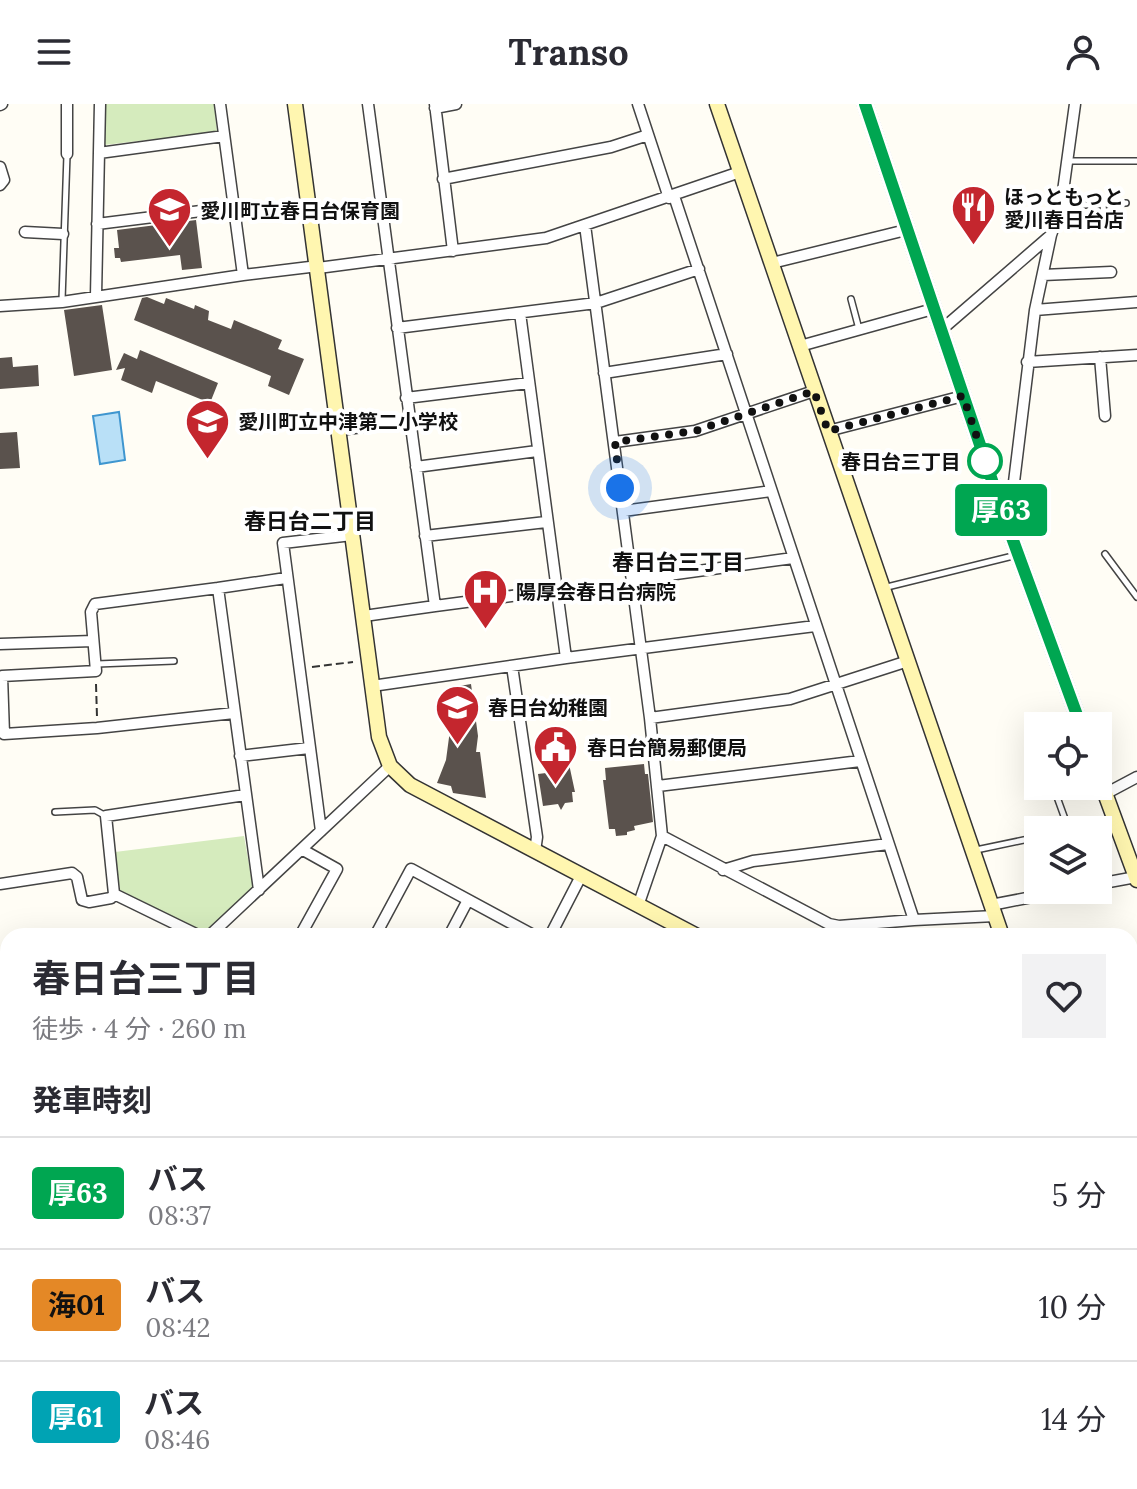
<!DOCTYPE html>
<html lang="ja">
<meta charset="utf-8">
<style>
body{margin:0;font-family:Lora,"Noto Sans JP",serif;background:#f2f2f3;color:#2b2b33;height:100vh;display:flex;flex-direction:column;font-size:30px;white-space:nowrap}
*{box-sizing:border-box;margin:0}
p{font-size:26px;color:#7c7c81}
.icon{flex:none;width:44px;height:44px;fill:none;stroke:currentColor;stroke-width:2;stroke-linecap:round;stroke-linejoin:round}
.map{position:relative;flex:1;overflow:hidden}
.side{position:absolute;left:0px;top:824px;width:1138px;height:562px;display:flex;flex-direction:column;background:#fff;border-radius:24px 24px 0 0;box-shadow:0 8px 32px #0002}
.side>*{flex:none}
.badge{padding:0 16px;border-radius:6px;font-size:28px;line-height:52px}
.controls{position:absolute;left:1024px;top:608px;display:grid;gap:16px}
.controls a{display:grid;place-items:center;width:88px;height:88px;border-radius:0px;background:#fff;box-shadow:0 8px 32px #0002;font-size:40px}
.you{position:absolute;width:40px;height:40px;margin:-20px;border:6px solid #fff;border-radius:50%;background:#1a73e8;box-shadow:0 0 0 12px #1a73e833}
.map>.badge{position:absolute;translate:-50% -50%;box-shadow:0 0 0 4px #fff}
h2{padding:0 32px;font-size:30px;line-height:72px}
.round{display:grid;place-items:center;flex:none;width:84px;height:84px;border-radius:0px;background:#f2f2f3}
.summary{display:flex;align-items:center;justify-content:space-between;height:136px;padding:0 32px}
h1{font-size:38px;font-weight:700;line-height:60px}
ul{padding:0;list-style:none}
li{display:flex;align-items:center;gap:24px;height:112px;padding:0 32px;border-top:2px solid #e1e1e2}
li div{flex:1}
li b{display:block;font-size:30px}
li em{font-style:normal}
li .badge{min-width:88px;font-weight:700;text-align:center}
header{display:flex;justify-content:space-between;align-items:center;height:104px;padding:0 32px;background:#fff;font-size:36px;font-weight:700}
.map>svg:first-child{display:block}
.green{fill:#d5ebbd}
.water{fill:#b9e0f7;stroke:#3f96cf;stroke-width:2}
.building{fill:#5a524d}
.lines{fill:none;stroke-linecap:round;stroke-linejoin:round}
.lane-casing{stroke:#444;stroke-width:8}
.street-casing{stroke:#444;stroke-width:13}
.secondary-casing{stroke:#333;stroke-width:17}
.path{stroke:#333;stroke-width:2;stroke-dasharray:8 4;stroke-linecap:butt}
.lane{stroke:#fff;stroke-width:5}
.street{stroke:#fff;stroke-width:10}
.secondary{stroke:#fff6b0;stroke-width:14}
.line-casing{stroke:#fff;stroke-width:18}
.line{stroke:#00a651;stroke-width:12}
.walk{stroke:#111;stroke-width:8;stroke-dasharray:0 14.4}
.stop-dot{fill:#fff;stroke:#00a651;stroke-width:4}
.labels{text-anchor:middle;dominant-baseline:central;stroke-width:8;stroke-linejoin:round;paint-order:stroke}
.poi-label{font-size:20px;font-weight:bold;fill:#111;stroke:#fff;text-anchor:start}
.stop-label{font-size:20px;font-weight:bold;fill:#111;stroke:#fff;text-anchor:end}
.neighbourhood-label{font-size:22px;font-weight:bold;fill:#111;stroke:#fff}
</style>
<header><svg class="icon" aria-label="menu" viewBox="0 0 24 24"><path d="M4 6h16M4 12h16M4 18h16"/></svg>Transo<svg class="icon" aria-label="person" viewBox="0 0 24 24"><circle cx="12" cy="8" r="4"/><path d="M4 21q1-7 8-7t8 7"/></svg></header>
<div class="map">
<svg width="1137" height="1385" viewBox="0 0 1137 1385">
<rect width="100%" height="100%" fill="#fffdf5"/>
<path class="green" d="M104,0H214L217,28L104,41Z
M244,732L253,783L204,829L120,786L115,748Z"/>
<path class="water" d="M119,308L125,356L100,360L93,312Z"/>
<path class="building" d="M196,116L202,164L182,166L180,151L121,158L120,154H115L114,144H119L117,126Z
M147,193L164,200L166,194L194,205L195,201L209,207L208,216L231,225L234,216L282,236L278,245L304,255L289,291L268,282L271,272L134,216L142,194Z
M102,201L112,266L74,272L64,206Z
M140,246L218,279L210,299L156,277L152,289L121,276L125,264L116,266L124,249L137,255Z
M12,253L13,263L38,261L39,282L0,285V254Z
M17,328L20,364L0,365V329Z
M471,580L478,632L476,648H480L486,694L453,689L451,682L437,679L446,656L450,626L454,627L448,584Z
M569,660L575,688H572L573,698L565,699L561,706L558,700L543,702L538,670L546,669L545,663Z
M644,660L645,670H648L653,718L634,722L635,726L627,728V731L616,732L615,725H609L603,676H606L605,664Z"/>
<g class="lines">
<defs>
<path id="lane" d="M1066,57H1137
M1103,100L1104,115
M1063,102L1126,99
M851,195L859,225
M62,196L67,51
M1105,450L1137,493
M883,484L1017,451
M97,560L174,557
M1053,682L1069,726
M55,708L95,706L104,711
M976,746L1038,733
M0,1133L8,1129
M65,1385L88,1384
M972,1385V1378
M1024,1385L1025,1378"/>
<path id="street" d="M435,0L453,147
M638,0L669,94
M0,1L2,0
M435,4L456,0
M99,49L224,32
M67,50V0
M0,63L4,76L0,81
M443,75L611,43L648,31
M674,92L914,816L995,812
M97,120L233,103
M585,121L650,614L662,732L638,802
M25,128L63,130
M772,159L906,126
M318,164L546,134L740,68
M243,171L318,162
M1043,171L1111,168
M96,192L100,0
M0,202L62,198L243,171L220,0
M1035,206L1137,198
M520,209L566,554L815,522
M397,224L596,199L699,165
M940,227L1051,131
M800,242L933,205
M1100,253L1105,312
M1027,258L1137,251
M604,269L727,250
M406,294L529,279
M339,326L409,317
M828,327L963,292
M615,338L695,327L814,287
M416,363L537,347
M623,407L771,387
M1003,409L1014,378L1035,206L1051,131L1061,102L1075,0
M425,432L546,418
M632,476L793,454
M218,484L286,474
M435,502L557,486
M364,512L435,502L368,0
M0,540L93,537
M512,562L537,733L535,747
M372,582L566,554
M234,609L97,624L4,630L2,572L96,567L91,508L95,500L218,484L259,786
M650,614L790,595L908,557
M240,652L309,644
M658,682L860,657
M1105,690L1137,673
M321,727L283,439L352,431
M662,732L829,820L839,822L914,816
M723,766L753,757L888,740
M0,780L72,769L77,773L82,796L89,798L111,794L114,790
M1098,780L1136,773
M991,801L1068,786
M198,831L114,790L106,712L245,691
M209,832L390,662
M300,832L337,765L303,746
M375,832L411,765L535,832
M449,832L468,796
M550,832L581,772
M0,983L8,975
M1130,1098H1137
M0,1161L8,1182
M0,1244L8,1246
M86,1378L89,1385
M285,1378L286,1385
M622,1378V1385
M829,1385L830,1378"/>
<path id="secondary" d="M295,0L379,633L390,662L410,681L697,832
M717,0L1002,832
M865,0L1003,409L1081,622
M1098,670L1137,776
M1130,876H1137"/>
</defs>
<use href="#lane" class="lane-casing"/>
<use href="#street" class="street-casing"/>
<use href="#secondary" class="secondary-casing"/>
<path class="path" d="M312,563L353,558
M96,580L97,613"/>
<use href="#lane" class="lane"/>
<use href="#street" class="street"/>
<use href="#secondary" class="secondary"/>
</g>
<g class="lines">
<defs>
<path id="line" d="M865,0L1003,409L1081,622"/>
</defs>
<use href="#line" class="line-casing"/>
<use href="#line" class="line"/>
<path class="walk" d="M620,384L615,338L695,327L814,287L828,327L963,292L985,357"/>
</g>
<defs>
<symbol id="restaurant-pin" viewBox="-11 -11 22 30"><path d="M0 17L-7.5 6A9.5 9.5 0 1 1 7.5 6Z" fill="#c4262e" stroke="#fff"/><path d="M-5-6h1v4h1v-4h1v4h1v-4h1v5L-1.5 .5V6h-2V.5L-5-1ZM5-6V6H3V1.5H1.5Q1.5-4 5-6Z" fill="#fff"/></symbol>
<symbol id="school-pin" viewBox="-11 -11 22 30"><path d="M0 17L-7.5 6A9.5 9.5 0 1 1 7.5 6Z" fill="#c4262e" stroke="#fff"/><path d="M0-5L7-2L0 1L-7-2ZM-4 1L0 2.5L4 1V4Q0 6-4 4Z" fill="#fff"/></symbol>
<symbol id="hospital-pin" viewBox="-11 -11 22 30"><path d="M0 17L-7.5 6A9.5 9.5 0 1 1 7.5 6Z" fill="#c4262e" stroke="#fff"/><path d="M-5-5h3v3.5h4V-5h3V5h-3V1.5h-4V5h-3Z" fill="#fff"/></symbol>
<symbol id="civic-pin" viewBox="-11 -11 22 30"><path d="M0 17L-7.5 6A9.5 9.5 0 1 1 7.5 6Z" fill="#c4262e" stroke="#fff"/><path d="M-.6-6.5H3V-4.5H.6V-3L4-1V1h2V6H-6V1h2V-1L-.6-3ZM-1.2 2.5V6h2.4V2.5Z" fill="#fff"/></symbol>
</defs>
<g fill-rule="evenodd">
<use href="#restaurant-pin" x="948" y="78" width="51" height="69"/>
<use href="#school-pin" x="144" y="80" width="51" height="69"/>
<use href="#school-pin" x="182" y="292" width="51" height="69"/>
<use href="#hospital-pin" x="460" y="462" width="51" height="69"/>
<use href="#school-pin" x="432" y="578" width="51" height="69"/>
<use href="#civic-pin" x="530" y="618" width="51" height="69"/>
</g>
<circle class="stop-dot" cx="985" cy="357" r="16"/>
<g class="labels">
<g class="poi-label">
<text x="1004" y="92">ほっともっと<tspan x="1004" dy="23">愛川春日台店</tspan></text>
<text x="200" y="106">愛川町立春日台保育園</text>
<text x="238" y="317">愛川町立中津第二小学校</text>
<text x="516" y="487">陽厚会春日台病院</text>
<text x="488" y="603">春日台幼稚園</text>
<text x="587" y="643">春日台簡易郵便局</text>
</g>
<g class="stop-label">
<text x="961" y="357">春日台三丁目</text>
</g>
<g class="neighbourhood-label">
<text x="310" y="417">春日台二丁目</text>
<text x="678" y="458">春日台三丁目</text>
</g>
</g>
</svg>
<div class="controls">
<a><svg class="icon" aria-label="locate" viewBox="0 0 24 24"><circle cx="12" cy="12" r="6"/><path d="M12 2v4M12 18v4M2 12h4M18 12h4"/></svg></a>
<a><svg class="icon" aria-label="layers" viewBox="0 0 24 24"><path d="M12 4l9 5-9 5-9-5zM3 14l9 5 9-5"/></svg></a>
</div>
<div class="you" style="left:620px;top:384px"></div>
<b class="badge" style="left:1001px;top:406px;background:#00a651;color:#fff">厚63</b>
<section class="side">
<div class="summary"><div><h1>春日台三丁目</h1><p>徒歩 · 4 分 · 260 m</p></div><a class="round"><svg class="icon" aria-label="heart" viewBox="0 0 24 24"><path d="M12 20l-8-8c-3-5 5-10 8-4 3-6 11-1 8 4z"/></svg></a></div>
<h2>発車時刻</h2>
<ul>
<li><span class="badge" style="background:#00a651;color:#fff">厚63</span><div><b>バス</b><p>08:37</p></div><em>5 分</em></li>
<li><span class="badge" style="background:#e48826;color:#111">海01</span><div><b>バス</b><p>08:42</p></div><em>10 分</em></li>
<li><span class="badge" style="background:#00a3b4;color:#fff">厚61</span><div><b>バス</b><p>08:46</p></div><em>14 分</em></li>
</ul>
</section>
</div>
